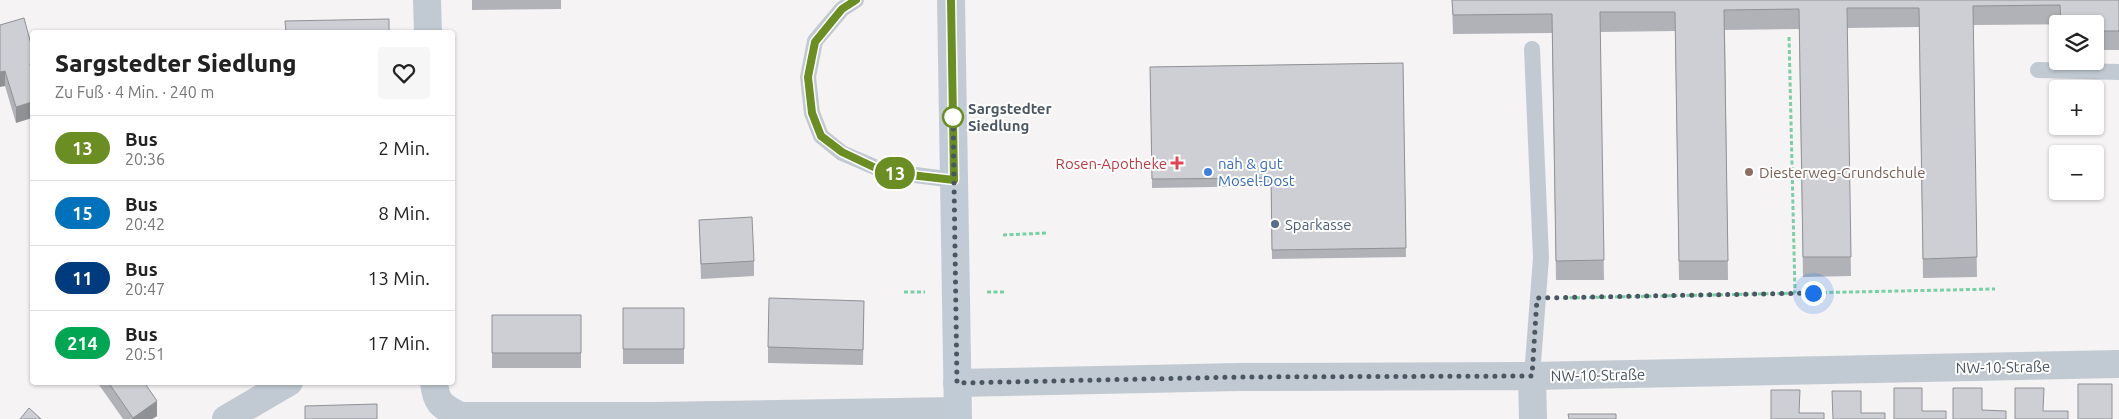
<!DOCTYPE html>
<html lang="de">
<meta charset="utf-8">
<style>
body{margin:0;font-family:Ubuntu,sans-serif;background:#f6f6f6;color:#222;height:100vh;display:flex;flex-direction:column;font-size:19px;white-space:nowrap}
*{box-sizing:border-box;margin:0}
p{font-size:16px;color:#767676}
.icon{flex:none;width:28px;height:28px;fill:none;stroke:currentColor;stroke-width:2;stroke-linecap:round;stroke-linejoin:round}
.map{position:relative;flex:1;overflow:hidden}
.side{position:absolute;left:30px;top:30px;width:425px;height:355px;display:flex;flex-direction:column;background:#fff;border-radius:5px;box-shadow:0 1px 4px #0004}
.side>*{flex:none}
.badge{padding:0 10px;border-radius:16px;font-size:18px;line-height:32px}
.tools{position:absolute;left:2049px;top:15px;display:grid;gap:10px}
.tools a{display:grid;place-items:center;width:55px;height:55px;border-radius:5px;background:#fff;box-shadow:0 1px 4px #0004;font-size:25px}
.you{position:absolute;width:25px;height:25px;margin:-12px;border:4px solid #fff;border-radius:50%;background:#1a73e8;box-shadow:0 0 0 8px #1a73e833}
.map>.badge{position:absolute;translate:-50% -50%;box-shadow:0 0 0 2px #fff}
.round{display:grid;place-items:center;flex:none;width:52px;height:52px;border-radius:5px;background:#f6f6f6}
.overview{display:flex;align-items:center;justify-content:space-between;height:85px;padding:0 25px}
h1{font-size:24px;font-weight:800;line-height:38px}
ul{padding:0;list-style:none}
li{display:flex;align-items:center;gap:15px;height:65px;padding:0 25px;border-top:1px solid #e0e0e0}
li div{flex:1}
li b{display:block;font-size:19px}
li em{font-style:normal}
li .badge{min-width:55px;font-weight:700;text-align:center}
.map>svg:first-child{display:block}
.lines{fill:none;stroke-linecap:round;stroke-linejoin:round}
.path{stroke:#7ad0a6;stroke-width:3;stroke-dasharray:4 2.5;stroke-linecap:butt}
.lane{stroke:#c1cad2;stroke-width:16}
.street{stroke:#c1cad2;stroke-width:28}
.secondary{stroke:#c1cbd6;stroke-width:28}
.wall{fill:#b0b2b7}
.shaded-wall{fill:#909195}
.building{fill:#cdcfd5;stroke:#909195}
.line-casing{stroke:#fff;stroke-width:11}
.line{stroke:#6b8e23;stroke-width:8}
.walk{stroke:#4a5661;stroke-width:5;stroke-dasharray:0 9}
.stop-dot{fill:#fff;stroke:#6b8e23;stroke-width:2.5}
.health-dot{fill:#e0444e;stroke:#fff;stroke-width:2}
.shop-dot{fill:#3f7fe0;stroke:#fff;stroke-width:2}
.education-dot{fill:#8d6e63;stroke:#fff;stroke-width:2}
.service-dot{fill:#5c6f8a;stroke:#fff;stroke-width:2}
.labels{text-anchor:middle;dominant-baseline:central;stroke-width:4;stroke-linejoin:round;paint-order:stroke}
.stop-label{font-size:15px;font-weight:bold;fill:#4a5661;stroke:#fff;text-anchor:start}
.health-label{font-size:15px;fill:#be3a42;stroke:#fff;text-anchor:end}
.shop-label{font-size:15px;fill:#366cbe;stroke:#fff;text-anchor:start}
.education-label{font-size:15px;fill:#785e54;stroke:#fff;text-anchor:start}
.service-label{font-size:15px;fill:#4e5e75;stroke:#fff;text-anchor:start}
.street-label{font-size:15px;fill:#4a5661;stroke:#fff}
</style>
<div class="map">
<svg width="2119" height="419" viewBox="0 0 2119 419">
<rect width="100%" height="100%" fill="#f5f3f3"/>
<g class="lines">
<path class="path" d="M1789,37L1795,293
M1003,235L1047,233
M904,292H925
M987,292H1006
M1563,298L1995,289"/>
<path class="lane" d="M856,0L842,9L815,41L808,77L812,113L821,136L842,153L884,171L954,180
M2038,70L2119,72
M1532,376L1541,258L1532,49"/>
<path class="street" d="M427,0L428,32
M1532,376L1533,419
M434,382C436,404 442,406 460,416H655L957,411
M957,383L1240,377L1532,376L2119,364
M226,419L289,382"/>
<path class="secondary" d="M951,0L958,419"/>
</g>
<path class="wall" d="M472,0H561V9L472,10Z
M1452,0H2119V50H2095V24L1973,25L1977,277L1923,278L1919,27L1847,28L1851,276L1803,277L1799,29L1725,30L1728,280H1679L1675,31L1600,32L1604,280H1556L1552,33L1453,34Z
M24,18L16,123L5,86L0,25Z
M1403,63L1406,257L1272,259L1271,186L1152,188L1150,67Z
M699,220L754,261V276L701,279Z
M864,301L863,365L768,363V347Z
M623,308H684V364H623Z
M492,315H581V368H492Z
M97,382H144L157,416L152,419H123Z"/>
<path class="shaded-wall" d="M32,63V78L30,64Z
M5,71V86L0,87V72Z
M32,102V118L16,123V107Z
M157,401V416L152,419H133V418Z"/>
<path class="building" d="M1452,0H2119V31H2095V24H2061L2060,5L1973,6L1977,257L1923,259L1919,8H1847L1851,257H1803L1799,9L1724,10L1728,261H1679L1675,12H1600L1604,260L1556,261L1552,14L1453,15Z
M24,18L32,48V63L30,64L32,73V102L16,107L5,71L0,72V25Z
M389,19V32H286L285,21Z
M1403,63L1406,248L1272,250L1271,178L1152,179L1150,67Z
M752,217L754,261L701,264L699,220Z
M769,298L864,301L863,350L768,347Z
M623,308H684V349H623Z
M492,315H581V353H492Z
M108,382H144L157,401L133,418Z
M2078,384H2112V419H2078Z
M1894,388H1922V411H1946V419H1894Z
M1953,388H1982V410L2006,411V419H1953Z
M2015,388H2044L2043,411H2068V419H2015Z
M1771,390H1800L1799,413H1824V419H1771Z
M1832,391H1861V413H1885V419H1833Z
M377,404V419H305V406Z
M29,408L41,419H20Z
M1568,414H1616V419H1569Z"/>
<g class="lines">
<defs>
<path id="line" d="M856,0L842,9L815,42L808,77L812,113L821,136L842,152L884,172L954,180L951,0"/>
</defs>
<use href="#line" class="line-casing"/>
<use href="#line" class="line"/>
<path class="walk" d="M953,117V114L957,383L1240,377L1532,376L1537,298L1813,293"/>
</g>
<circle class="stop-dot" cx="953" cy="117" r="10"/>
<path class="health-dot" d="M1174.5 155.5h5v5h5v5h-5v5h-5v-5h-5v-5h5z"/>
<circle class="shop-dot" cx="1208" cy="172" r="5"/>
<circle class="education-dot" cx="1749" cy="172" r="5"/>
<circle class="service-dot" cx="1275" cy="224" r="5"/>
<g class="labels">
<g class="stop-label">
<text x="968" y="108">Sargstedter<tspan x="968" dy="17">Siedlung</tspan></text>
</g>
<g class="health-label">
<text x="1167" y="163">Rosen-Apotheke</text>
</g>
<g class="shop-label">
<text x="1218" y="163">nah &amp; gut<tspan x="1218" dy="17">Mosel-Dost</tspan></text>
</g>
<g class="education-label">
<text x="1759" y="172">Diesterweg-Grundschule</text>
</g>
<g class="service-label">
<text x="1285" y="224">Sparkasse</text>
</g>
<g class="street-label">
<text transform="translate(2003 367) rotate(-1)">NW-10-Straße</text>
<text transform="translate(1598 375) rotate(-1)">NW-10-Straße</text>
</g>
</g>
</svg>
<div class="tools">
<a><svg class="icon" aria-label="layers" viewBox="0 0 24 24"><path d="M12 4l9 5-9 5-9-5zM3 14l9 5 9-5"/></svg></a>
<a>+</a>
<a>−</a>
</div>
<div class="you" style="left:1813px;top:293px"></div>
<b class="badge" style="left:895px;top:173px;background:#6b8e23;color:#fff">13</b>
<section class="side">
<div class="overview"><div><h1>Sargstedter Siedlung</h1><p>Zu Fuß · 4 Min. · 240 m</p></div><a class="round"><svg class="icon" aria-label="heart" viewBox="0 0 24 24"><path d="M12 20l-8-8c-3-5 5-10 8-4 3-6 11-1 8 4z"/></svg></a></div>
<ul>
<li><span class="badge" style="background:#6b8e23;color:#fff">13</span><div><b>Bus</b><p>20:36</p></div><em>2 Min.</em></li>
<li><span class="badge" style="background:#0072bc;color:#fff">15</span><div><b>Bus</b><p>20:42</p></div><em>8 Min.</em></li>
<li><span class="badge" style="background:#003b80;color:#fff">11</span><div><b>Bus</b><p>20:47</p></div><em>13 Min.</em></li>
<li><span class="badge" style="background:#00a651;color:#fff">214</span><div><b>Bus</b><p>20:51</p></div><em>17 Min.</em></li>
</ul>
</section>
</div>
